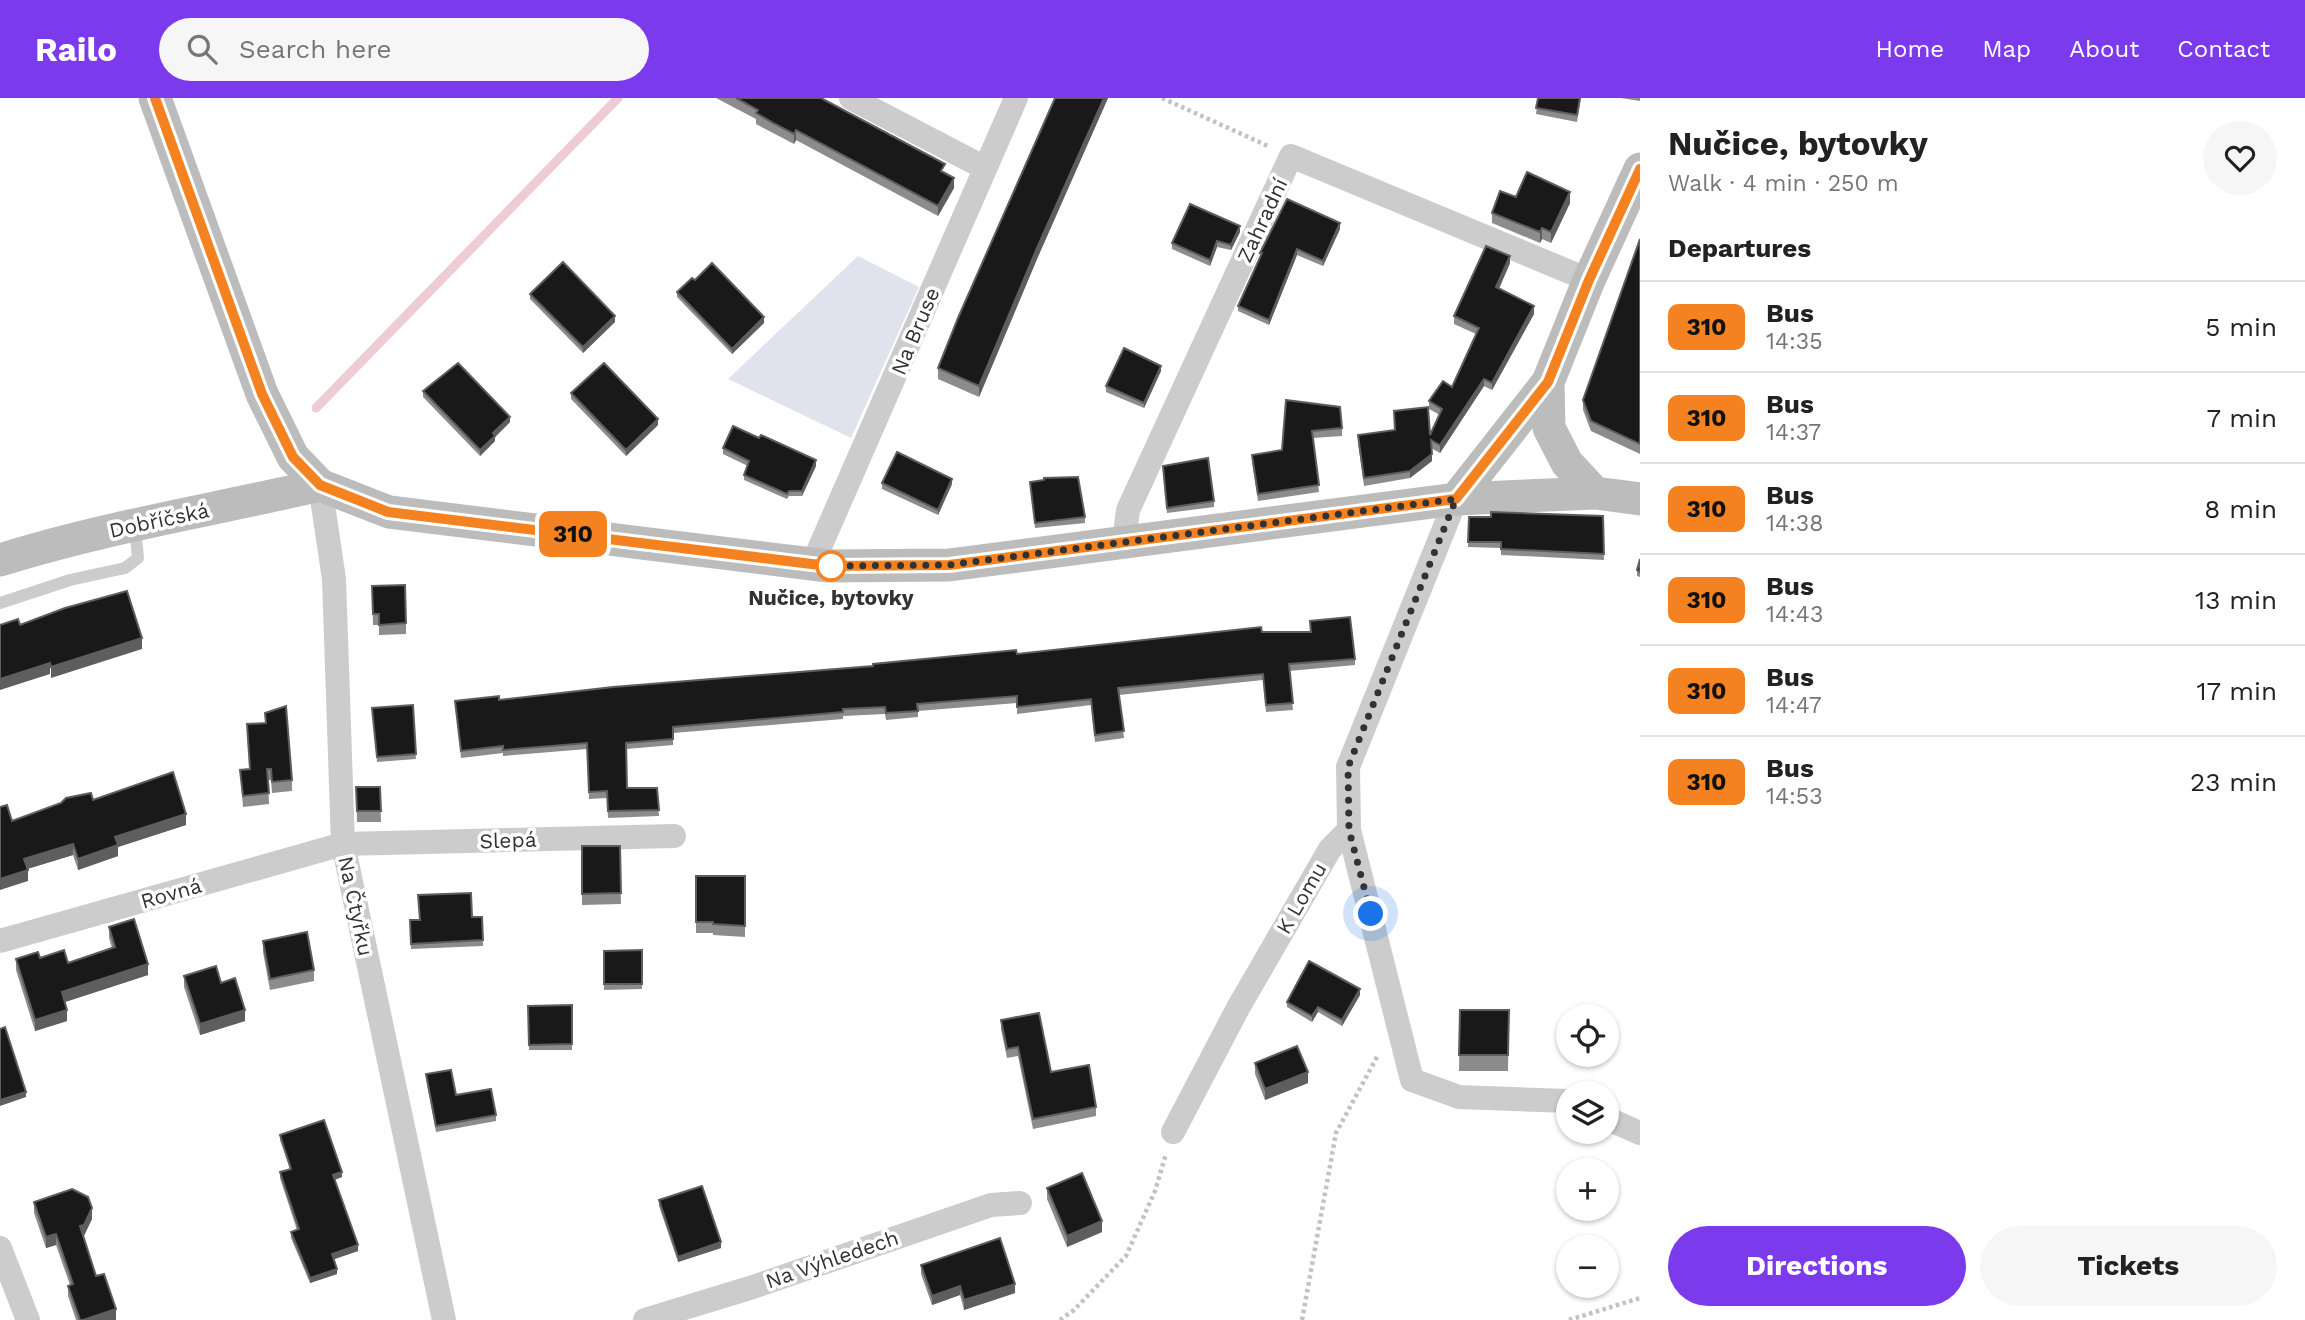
<!DOCTYPE html>
<meta charset="utf-8">
<style>
body{margin:0;font-family:"Work Sans",sans-serif;background:#f6f6f6;color:#222;height:100vh;display:flex;flex-direction:column;font-size:26px;white-space:nowrap}
*{box-sizing:border-box;margin:0}
p{font-size:23px;color:#767676}
.icon{flex:none;width:38px;height:38px;fill:none;stroke:currentColor;stroke-width:2;stroke-linecap:round;stroke-linejoin:round}
.map{position:relative;flex:1;overflow:hidden}
.details{display:flex;flex-direction:column;background:#fff;width:665px}
.details>*{flex:none}
.badge{padding:0 14px;border-radius:10px;font-size:24px;line-height:46px}
.tools{position:absolute;left:1556px;top:906px;display:grid;gap:14px}
.tools a{display:grid;place-items:center;width:63px;height:63px;border-radius:50%;background:#fff;box-shadow:0 2px 5px #0004;font-size:35px}
.you{position:absolute;width:35px;height:35px;margin:-18px;border:5px solid #fff;border-radius:50%;background:#1a73e8;box-shadow:0 0 0 10px #1a73e833}
.map>.badge{position:absolute;translate:-50% -50%;box-shadow:0 0 0 4px #fff}
h2{padding:0 28px;font-size:26px;line-height:63px}
.round{display:grid;place-items:center;flex:none;width:74px;height:74px;border-radius:37px;background:#f6f6f6}
.overview{display:flex;align-items:center;justify-content:space-between;height:119px;padding:0 28px}
h1{font-size:33px;font-weight:700;line-height:52px}
.primary-button{display:flex;gap:14px;margin-top:auto;padding:14px 28px}
.primary-button a{flex:1;height:80px;border-radius:42px;background:#7c3aed;color:#fff;font-size:28px;font-weight:700;line-height:80px;text-align:center}
.primary-button a+a{background:#f6f6f6;color:#222}
ul{padding:0;list-style:none}
li{display:flex;align-items:center;gap:21px;height:91px;padding:0 28px;border-top:2px solid #e0e0e0}
li div{flex:1}
li b{display:block;font-size:26px}
li em{font-style:normal}
li .badge{min-width:77px;font-weight:700;text-align:center}
header{display:flex;align-items:center;gap:42px;box-sizing:border-box;height:98px;padding:0 35px;background:#7c3aed;color:#fff}
header strong{font-size:33px}
nav{display:flex;gap:38px;margin-inline-start:auto;font-size:24px}
.search{width:490px;height:63px;background:#f6f6f6;display:flex;align-items:center;gap:18px;box-sizing:border-box;padding:0 24px;border-radius:38px;color:#767676;font-size:26px}
main{display:flex;flex:1;min-height:0}
.map>svg:first-child{display:block}
.park{fill:#e0e2ee}
.lines{fill:none;stroke-linecap:round;stroke-linejoin:round}
.stream{stroke:#eeccd3;stroke-width:9}
.path{stroke:#c2c2c2;stroke-width:4.5;stroke-dasharray:3.5 3.5;stroke-linecap:butt}
.lane{stroke:#ccc;stroke-width:12}
.street{stroke:#ccc;stroke-width:24}
.secondary{stroke:#bcbcbc;stroke-width:33}
.wall{fill:#8c8c8c}
.shaded-wall{fill:#5e5e5e}
.building{fill:#191919;stroke:#5e5e5e;stroke-width:2}
.line-casing{stroke:#fff;stroke-width:16}
.line{stroke:#f58220;stroke-width:10}
.walk{stroke:#323232;stroke-width:7;stroke-dasharray:0 12.6}
.stop-dot{fill:#fff;stroke:#f58220;stroke-width:3.5}
.labels{text-anchor:middle;dominant-baseline:central;stroke-width:7;stroke-linejoin:round;paint-order:stroke}
.street-label{font-size:21px;fill:#323232;stroke:#fff}
.stop-label{font-size:21px;font-weight:bold;fill:#323232;stroke:#fff}
</style>
<header>
<strong>Railo</strong>
<div class="search"><svg class="icon" aria-label="search" viewBox="0 0 24 24"><circle cx="10" cy="10" r="6"/><path d="M15 15l6 6"/></svg>Search here</div>
<nav><a>Home</a><a>Map</a><a>About</a><a>Contact</a></nav>
</header>
<main>
<div class="map">
<svg width="1640" height="1222" viewBox="0 0 1640 1222">
<rect width="100%" height="100%" fill="#fff"/>
<path class="park" d="M858,158L919,189L851,340L728,281Z"/>
<g class="lines">
<path class="stream" d="M316,310L618,0"/>
<path class="path" d="M1162,0L1268,48
M1060,1222L1074,1212L1126,1158L1155,1093L1166,1056
M1302,1222L1336,1035L1378,957
M1569,1222L1640,1200"/>
<path class="lane" d="M0,505L70,482L125,470L138,460L135,429"/>
<path class="street" d="M851,0L985,70
M320,387L334,481L343,746L444,1222
M1456,401L1348,669L1349,732L1412,982L1459,999L1568,1003
M1124,444L1128,412L1291,58L1589,182
M813,465L1016,0
M0,843L343,746L674,738
M1606,1020L1640,1035
M1173,1034L1238,910L1330,751L1349,732
M0,1150L28,1222
M645,1222L753,1189L991,1107L1020,1105"/>
<path class="secondary" d="M155,0L262,296L293,359L320,387L389,414L828,468L949,467L1456,401L1595,395L1640,401
M1548,284L1549,330L1567,365L1595,395
M1456,401L1548,284L1589,182L1640,71
M0,462C105,429 213,412 320,387"/>
</g>
<path class="wall" d="M716,0H821L945,75L954,90L938,118L796,42L794,46L756,26V21Z
M1055,0H1108L1037,161L979,299L938,281V270Z
M1538,0H1581L1577,24L1536,16Z
M1621,0H1640V3Z
M1516,99L1570,105L1551,145L1542,141L1540,145L1492,125V115Z
M1340,131L1323,168L1297,157L1269,227L1238,213V208L1260,160V155Z
M1240,134L1231,152L1217,149L1210,168L1172,151V145Z
M1640,141V356L1591,333L1583,312V302Z
M1510,165L1499,191L1534,216L1492,292L1484,288L1440,355L1431,350L1432,363L1410,380L1364,388L1358,345V337H1430L1440,317L1429,311V303L1452,289L1476,236L1454,226V218Z
M677,194L764,225L732,256L677,199Z
M530,196L615,224L583,255L530,201Z
M1161,273L1144,310L1106,294V288Z
M423,293L510,324L495,339V343L480,358L423,299Z
M571,295L658,327L626,358L571,301Z
M1286,302L1342,330V338L1313,340L1319,394L1258,403L1252,364V357L1282,352Z
M759,340L816,368L802,398H789L787,401L744,382V377L748,368L723,356V350Z
M1163,373L1214,403V409L1167,415Z
M1030,384L1085,419V425L1035,430Z
M882,385L952,386L938,417L882,391Z
M1603,418L1604,462L1501,457V450L1468,449L1469,419Z
M1640,461V479L1637,478V472Z
M372,488L406,525V536L379,537V527H373Z
M1262,534L1355,561V567L1289,573L1293,612L1266,614L1263,582L1119,597L1124,640L1095,644L1091,607L1017,616V605L918,613V619L886,622L885,616L843,618V621L673,635V647L626,651L627,690H657L659,718L608,720L607,700L589,701L587,651L503,658V655L461,660L455,603L499,602Z
M413,607L416,661L377,664L372,610Z
M265,615L292,682V693L272,695L271,682H268L269,706L243,709L240,672L250,671L247,626L265,625Z
M356,689H380L381,724H357Z
M93,702L186,727L118,749V758L78,772L73,757L27,771L28,783L12,723Z
M582,748H620L621,806L582,807Z
M696,778H745V839L713,837V835H696Z
M482,819L483,848L411,851L410,822Z
M109,829L148,877L65,904L67,923L35,933L16,872V861L40,860L68,865L112,850L109,840Z
M263,843L314,872V883L270,892L263,854Z
M642,852V891L604,892V853Z
M184,878L221,885L245,923L200,937L184,889Z
M1360,897L1342,928L1318,914L1312,924L1287,909V904Z
M572,907V952H529L528,908Z
M1460,912H1509L1508,973H1459Z
M1001,922L1051,974L1096,1009V1018L1033,1031L1018,958L1007,960L1001,931Z
M1255,965L1308,985L1265,1002L1255,976Z
M426,976L456,997L496,1017V1023L436,1034L426,981Z
M280,1037L342,1079L335,1082L358,1153L333,1161L337,1176L310,1185L291,1140V1134L297,1132L280,1080V1074L290,1071L280,1042Z
M1047,1090L1102,1134L1067,1149L1047,1101Z
M659,1102L721,1150L678,1164L659,1108Z
M34,1104L92,1121L83,1138L96,1178L116,1222H76L68,1198V1188L70,1187L56,1147L46,1150L34,1115Z
M921,1167L1015,1195L964,1212L960,1197L932,1207L921,1176Z"/>
<path class="shaded-wall" d="M1104,0H1108L1037,161L979,299V288L1037,150Z
M796,32V42L794,46V36Z
M954,80V90L938,118V108Z
M1570,94V105L1551,145V134Z
M1340,125V131L1323,168V163Z
M1240,128V134L1231,152V147Z
M1542,130V141L1540,145V134Z
M1217,143V149L1210,168V162Z
M1297,151V157L1269,227V222Z
M1510,158V165L1496,197V189Z
M1534,208V216L1492,292V285Z
M615,218V224L583,255V249Z
M764,219V225L732,256V251Z
M1161,268V273L1144,310V305Z
M1484,281V288L1440,355V347Z
M510,319V324L495,339V343L480,358V352L493,335Z
M658,321V327L626,358V352Z
M1432,356V363L1410,380V373Z
M816,362V368L802,398V393Z
M952,381V386L938,417V412Z
M142,540V551L51,580V569Z
M50,565V576L0,592V581Z
M186,716V727L118,749V758L78,772V761L115,739Z
M73,746V757L24,772V761Z
M28,772V783L0,792V781Z
M148,866V877L62,905V894Z
M1360,891V897L1342,928V922Z
M1318,909V914L1312,924V918Z
M67,912V923L35,933V922Z
M245,912V923L200,937V926Z
M1308,974V985L1265,1002V991Z
M26,994V999L0,1008V1002Z
M342,1074V1079L333,1082V1077Z
M92,1110V1121L84,1138L80,1139V1128Z
M1102,1123V1134L1067,1149V1138Z
M56,1136V1147L46,1150V1139Z
M721,1144V1150L678,1164V1159Z
M358,1147V1153L332,1162V1156Z
M337,1171V1176L310,1185V1180Z
M1015,1186V1195L964,1212V1202Z
M960,1188V1197L932,1207V1198Z
M116,1211V1222H83Z"/>
<path class="building" d="M736,0H821L945,66L941,73L954,80L938,108L796,32L794,36L775,26L756,15L758,12Z
M1055,0H1104L1037,150L979,288L938,270L958,220Z
M1538,0H1580L1577,17L1536,10Z
M1527,74L1570,94L1551,134L1542,130L1540,134L1492,115L1500,93L1516,99Z
M1287,101L1340,125L1323,163L1297,151L1269,222L1238,208L1262,155H1260Z
M1190,106L1240,128L1231,147L1217,143L1210,162L1172,145Z
M1640,141V346L1591,323L1583,302Z
M1486,148L1510,158L1496,189L1534,208L1492,285L1484,281L1440,347L1431,342L1432,356L1410,373L1364,380L1358,337L1395,332L1394,313L1428,309L1430,337L1442,311L1429,303L1443,283L1452,289L1479,230L1454,218Z
M563,164L615,218L583,249L530,196Z
M712,165L764,219L732,251L677,194L692,180L695,182Z
M1124,250L1161,268L1144,305L1106,288Z
M458,265L510,319L493,335L495,338L480,352L423,293Z
M604,265L658,321L626,352L571,295Z
M1286,302L1340,309L1342,330L1312,333L1319,387L1258,396L1252,357L1282,352Z
M733,328L759,340L761,337L816,362L802,393H789L787,396L744,377L749,363L723,350Z
M897,354L952,381L938,412L882,385Z
M1208,360L1214,403L1167,410L1163,368Z
M1078,379L1085,419L1035,425L1030,384L1044,382V380Z
M1491,414L1603,418L1604,456L1501,451V444H1468L1469,419H1491Z
M1640,461V474L1637,472Z
M405,487L406,525L379,527V516H373L372,488Z
M127,493L142,540L51,569L50,565L0,581V527L18,521L20,527L65,510Z
M1350,519L1355,561L1289,566L1293,605L1266,607L1263,576L1118,590L1124,633L1095,637L1091,601L1017,609V598L917,606L918,613L886,615L885,609L843,611V614L673,629V641L626,645L627,690H657L659,712L608,713L607,693L589,694L587,645L503,652V648L461,653L455,603L499,598V602L613,589L873,568V566L1016,552L1017,556L1261,529L1262,534H1311L1310,523Z
M413,607L416,656L377,659L372,610Z
M286,608L292,682L272,684L271,671H267L269,695L243,698L240,672L250,671L247,626L266,625L265,615Z
M173,674L186,716L115,739L118,747L78,761L73,746L24,761L28,772L0,781V709L7,707L12,723L61,705L66,700L91,695L93,702Z
M356,689H380L381,713H357Z
M582,748H620L621,795L582,796Z
M696,778H745V828L713,826V824H696Z
M471,795L472,819H482L483,842L411,846L410,822H420L418,797Z
M134,821L148,866L62,894L67,912L35,922L16,861L38,854L40,860L64,852L68,865L115,849L109,829Z
M307,834L314,872L270,881L263,843Z
M642,852V886H604V853Z
M1309,863L1360,891L1342,922L1318,909L1312,918L1287,904Z
M216,868L221,885L235,880L245,912L200,926L184,878Z
M572,907V946L529,947L528,908Z
M1460,912H1509L1508,957H1459Z
M1039,915L1051,974L1089,967L1096,1009L1033,1021L1018,949L1007,951L1001,922Z
M5,929L26,994L0,1002V931Z
M1297,948L1308,974L1265,991L1255,965Z
M451,972L456,997L491,991L496,1017L436,1028L426,976Z
M324,1022L342,1074L333,1077L358,1147L332,1156L337,1171L310,1180L291,1134L299,1131L280,1074L291,1071L280,1037Z
M1082,1075L1102,1123L1067,1138L1047,1090Z
M702,1088L721,1144L678,1159L659,1102Z
M72,1091L88,1099L92,1110L84,1127L80,1128L96,1178L104,1176L116,1211L83,1222H80L68,1188L73,1186L56,1136L46,1139L34,1104Z
M1000,1140L1015,1186L964,1202L960,1188L932,1198L921,1167Z"/>
<g class="lines">
<defs>
<path id="line" d="M155,0L262,296L293,359L320,387L388,414L828,468L949,467L1456,401L1548,284L1589,182L1640,71"/>
</defs>
<use href="#line" class="line-casing"/>
<use href="#line" class="line"/>
<path class="walk" d="M831,468H828L949,467L1456,401L1348,669L1349,732L1371,816"/>
</g>
<circle class="stop-dot" cx="831" cy="468" r="14"/>
<g class="labels">
<g class="street-label">
<text transform="translate(1262 122) rotate(-65)">Zahradní</text>
<text transform="translate(915 233) rotate(-67)">Na Bruse</text>
<text transform="translate(159 422) rotate(-12)">Dobříčská</text>
<text transform="translate(508 742) rotate(-2)">Slepá</text>
<text transform="translate(171 795) rotate(-16)">Rovná</text>
<text transform="translate(1301 800) rotate(-60)">K Lomu</text>
<text transform="translate(356 808) rotate(78)">Na Čtyřku</text>
<text transform="translate(832 1161) rotate(-19)">Na Výhledech</text>
</g>
<g class="stop-label">
<text x="831" y="499">Nučice, bytovky</text>
</g>
</g>
</svg>
<div class="tools">
<a><svg class="icon" aria-label="locate" viewBox="0 0 24 24"><circle cx="12" cy="12" r="6"/><path d="M12 2v4M12 18v4M2 12h4M18 12h4"/></svg></a>
<a><svg class="icon" aria-label="layers" viewBox="0 0 24 24"><path d="M12 4l9 5-9 5-9-5zM3 14l9 5 9-5"/></svg></a>
<a>+</a>
<a>−</a>
</div>
<div class="you" style="left:1371px;top:816px"></div>
<b class="badge" style="left:573px;top:436px;background:#f58220;color:#111">310</b>
</div>
<section class="details">
<div class="overview"><div><h1>Nučice, bytovky</h1><p>Walk · 4 min · 250 m</p></div><a class="round"><svg class="icon" aria-label="heart" viewBox="0 0 24 24"><path d="M12 20l-8-8c-3-5 5-10 8-4 3-6 11-1 8 4z"/></svg></a></div>
<h2>Departures</h2>
<ul>
<li><span class="badge" style="background:#f58220;color:#111">310</span><div><b>Bus</b><p>14:35</p></div><em>5 min</em></li>
<li><span class="badge" style="background:#f58220;color:#111">310</span><div><b>Bus</b><p>14:37</p></div><em>7 min</em></li>
<li><span class="badge" style="background:#f58220;color:#111">310</span><div><b>Bus</b><p>14:38</p></div><em>8 min</em></li>
<li><span class="badge" style="background:#f58220;color:#111">310</span><div><b>Bus</b><p>14:43</p></div><em>13 min</em></li>
<li><span class="badge" style="background:#f58220;color:#111">310</span><div><b>Bus</b><p>14:47</p></div><em>17 min</em></li>
<li><span class="badge" style="background:#f58220;color:#111">310</span><div><b>Bus</b><p>14:53</p></div><em>23 min</em></li>
</ul>
<div class="primary-button"><a>Directions</a><a>Tickets</a></div>
</section>
</main>
